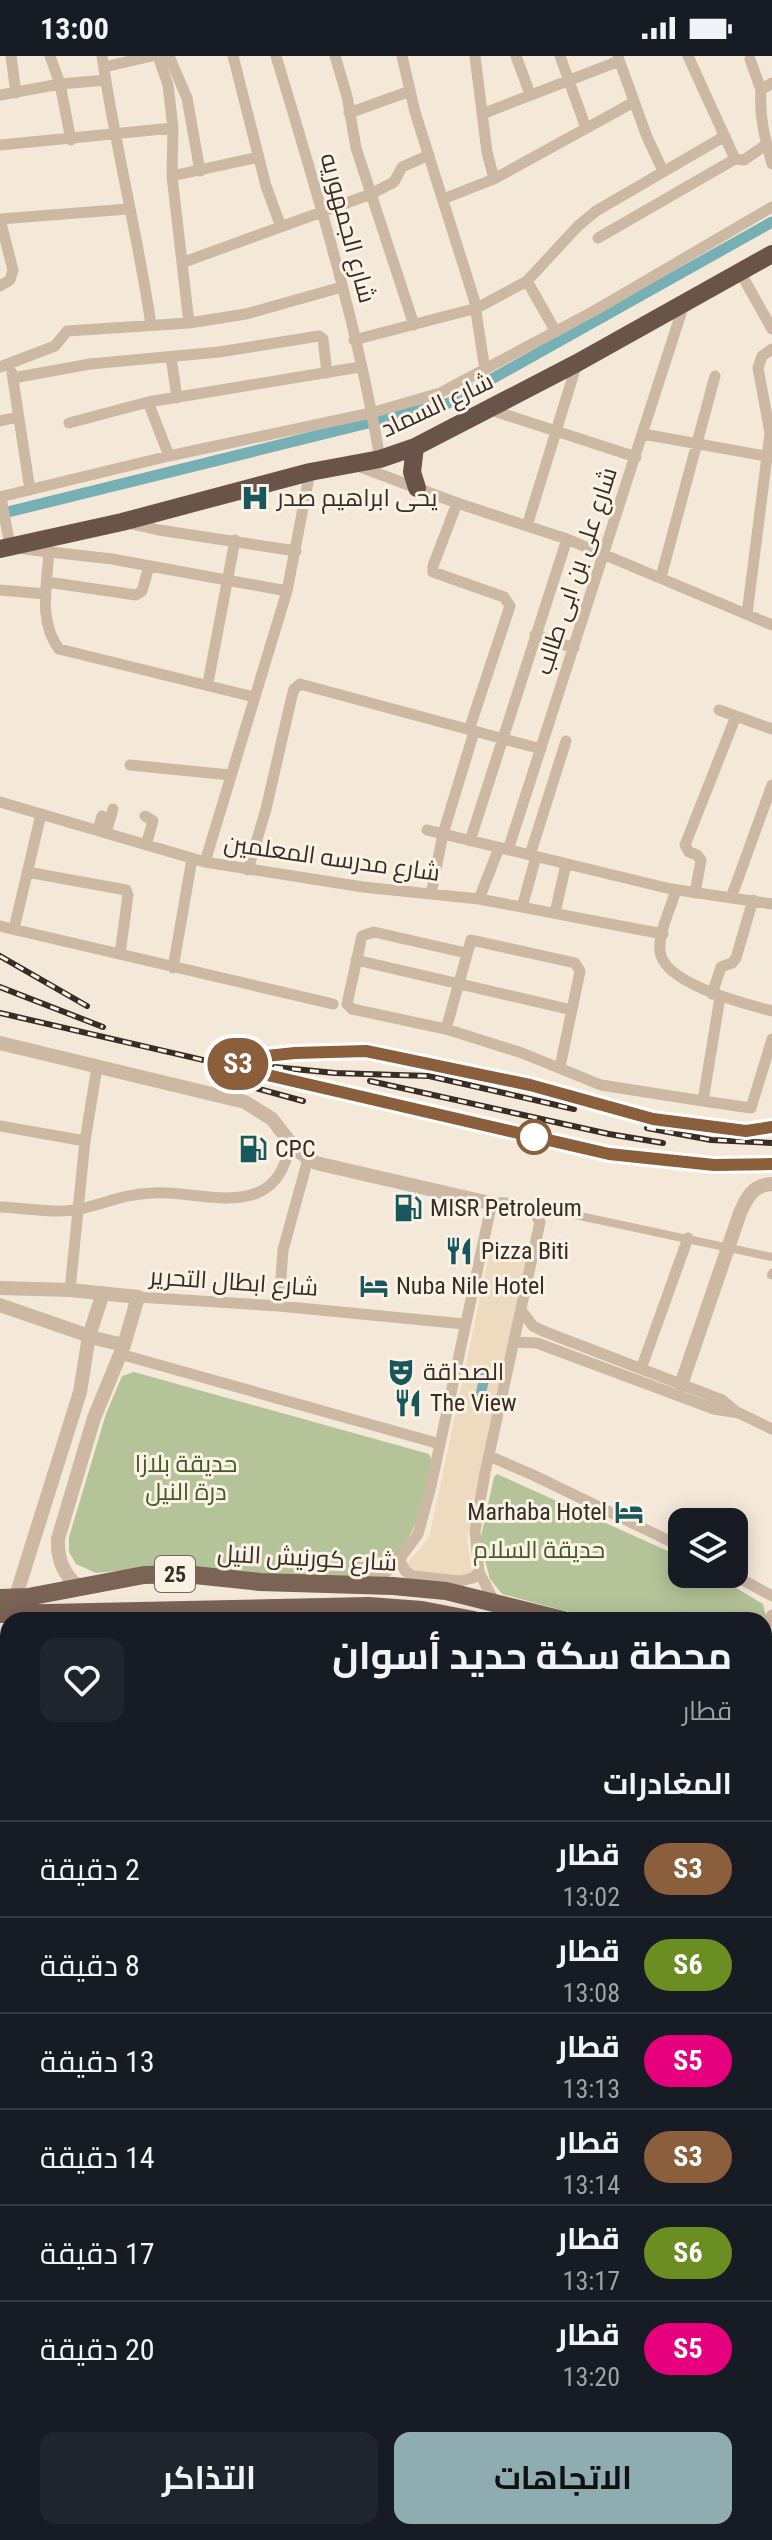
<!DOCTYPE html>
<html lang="ar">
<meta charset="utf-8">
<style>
body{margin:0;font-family:"Roboto Condensed",Cairo,sans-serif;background:#20242c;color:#f1f3f6;direction:rtl;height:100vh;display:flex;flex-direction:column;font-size:30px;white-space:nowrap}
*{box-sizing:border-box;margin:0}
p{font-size:26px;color:#9ea1a6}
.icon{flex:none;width:44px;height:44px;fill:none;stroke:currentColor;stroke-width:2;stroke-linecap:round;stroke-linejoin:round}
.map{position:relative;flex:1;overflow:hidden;direction:ltr}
.panel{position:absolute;left:0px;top:1556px;width:772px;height:928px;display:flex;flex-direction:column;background:#171b24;border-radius:24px 24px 0 0;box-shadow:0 4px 20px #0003;direction:rtl}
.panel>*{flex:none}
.badge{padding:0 16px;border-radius:26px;font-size:28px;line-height:52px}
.fabs{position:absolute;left:668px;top:1452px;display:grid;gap:16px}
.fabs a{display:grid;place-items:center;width:80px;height:80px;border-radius:16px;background:#171b24;box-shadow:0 4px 20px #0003;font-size:40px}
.map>.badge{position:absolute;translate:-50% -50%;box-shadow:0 0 0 4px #fff}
h2{padding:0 40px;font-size:30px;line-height:72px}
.round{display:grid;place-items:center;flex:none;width:84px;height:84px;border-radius:16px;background:#20242c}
.headline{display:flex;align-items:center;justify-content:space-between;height:136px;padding:0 40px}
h1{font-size:38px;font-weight:700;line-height:60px}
.primary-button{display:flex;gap:16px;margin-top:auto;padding:16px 40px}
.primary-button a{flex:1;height:92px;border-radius:16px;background:#8fadb1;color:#111;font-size:32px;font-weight:700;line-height:92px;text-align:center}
.primary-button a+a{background:#20242c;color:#f1f3f6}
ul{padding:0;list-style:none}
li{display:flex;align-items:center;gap:24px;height:96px;padding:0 40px;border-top:2px solid #363941}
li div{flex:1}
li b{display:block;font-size:30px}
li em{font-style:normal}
li .badge{min-width:88px;font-weight:700;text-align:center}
.status{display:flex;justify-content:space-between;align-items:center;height:56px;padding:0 40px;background:#171b24;direction:ltr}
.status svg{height:22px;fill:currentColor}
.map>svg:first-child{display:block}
.green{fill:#b5c498}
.plaza{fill:#eddabf}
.water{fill:#76b0b4}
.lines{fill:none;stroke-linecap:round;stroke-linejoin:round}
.canal{stroke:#76b0b4;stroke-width:11}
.ferry{stroke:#18585d;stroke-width:2;stroke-dasharray:10 8;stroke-linecap:butt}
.pedestrian{stroke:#cdb8a4;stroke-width:8}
.minor{stroke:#cdb8a4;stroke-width:11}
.tertiary{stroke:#cdb8a4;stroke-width:14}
.primary{stroke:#7b6356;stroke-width:18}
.trunk{stroke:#6a544a;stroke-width:18}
.rail-casing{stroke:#382c26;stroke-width:6}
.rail{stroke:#fbf2e6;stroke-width:3;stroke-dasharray:9;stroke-linecap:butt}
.line-casing{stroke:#fff;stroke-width:18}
.line{stroke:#8b5e3c;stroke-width:12}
.stop-dot{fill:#fff;stroke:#8b5e3c;stroke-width:4}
.labels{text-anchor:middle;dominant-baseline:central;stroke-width:6;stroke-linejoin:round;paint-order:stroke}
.shield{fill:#fbf2e6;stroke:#726760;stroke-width:2}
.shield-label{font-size:22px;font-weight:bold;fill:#382c26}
.street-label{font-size:24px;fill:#382c26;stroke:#fbf2e6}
.poi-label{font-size:24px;fill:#382c26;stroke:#fbf2e6;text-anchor:start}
.park-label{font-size:24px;fill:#465828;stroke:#fbf2e6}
</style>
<div class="status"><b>13:00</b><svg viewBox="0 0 49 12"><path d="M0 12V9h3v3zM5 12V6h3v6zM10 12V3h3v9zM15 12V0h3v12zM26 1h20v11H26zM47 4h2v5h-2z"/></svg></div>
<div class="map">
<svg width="772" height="2484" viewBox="0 0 772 2484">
<rect width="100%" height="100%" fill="#f4e8d9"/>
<path class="green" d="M134,1316L429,1398L432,1405C420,1455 416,1492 370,1523L281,1520L201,1511L136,1513L96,1517L76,1508L69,1496V1481L106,1358L122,1320Z
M497,1418L681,1501L682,1518H713L763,1548L766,1561L764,1564H599L502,1538L490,1523L480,1485L494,1421Z
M772,1570V1617L764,1615V1582Z"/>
<path class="plaza" d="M495,1195L521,1200L527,1207V1214L467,1483L472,1516L469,1521L414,1517L408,1511V1506L424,1488L430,1478L489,1200Z"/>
<path class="water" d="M481,1313L491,1315L483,1352L473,1350Z
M0,1610H8V1821L0,1816Z
M764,1698L772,1700V2484H0V1926L8,1925V2476H764Z"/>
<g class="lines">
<path class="canal" d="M0,458L449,347L772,166"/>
<path class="ferry" d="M764,1868L772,1869
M764,2295H772
M764,2343L772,2338
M764,2462L772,2467
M652,2476L654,2484
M741,2476L751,2484
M110,2484V2476"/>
<path class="pedestrian" d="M539,1161L548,1157L561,1156L772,1201
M771,1219L772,1217"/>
<path class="minor" d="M11,0L16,37
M50,0L60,28L71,84
M102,0C115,91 138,179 151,269
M158,0L168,29L173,72L172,120L189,267
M169,0L187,42L200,115
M233,0L266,130L281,171
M276,0C316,133 357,266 380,403
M335,0L347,40L356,92L414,269
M402,0L415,56L474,243L485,314
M475,0L487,96L494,123
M516,0L530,38
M560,0L586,72
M618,1L647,81L663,115
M750,3L761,34
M104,11L152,0
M772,27L761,34C759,60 765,83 772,108
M0,39L60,28L106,24
M349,57L410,35
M482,58L619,5
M0,89L173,72
M735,103L744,104L767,88
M172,120L259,101
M443,143L494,123L634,46
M598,182L735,103L688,0
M184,206L371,138L394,126L402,111L429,99
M740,216L772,273
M527,225L556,276
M0,230L10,224L13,214L0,163L128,153
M354,284L477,252L527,225L578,170L596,155L725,80
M171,301L177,342
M0,311L55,290L67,275L189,267L246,258L342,231
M12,317L30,434
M13,322L90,308L219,296L319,280L323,283L327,317
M148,346L360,311
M488,353L636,401
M0,365L18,361
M69,367L148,346L169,400
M643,378L771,401
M355,409L457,447L567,483L772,569
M0,441L169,400L371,357L440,337L594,255L772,151
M1,441L10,490
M457,447L433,510V516L504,541L510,550L469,674
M127,467L159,474L296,495
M527,470L577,307
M24,493L112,503L287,535
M49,496C47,528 38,566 59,593L254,641
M661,521L715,320
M47,526L136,539L142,535L149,510
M0,534L46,538
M747,558L770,377L758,312L762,300L772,293
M535,579L574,592
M208,627L235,484
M719,654L772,673
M130,709L230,719
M0,746L205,806L363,831L479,843L663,878
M145,760L153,765L146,789
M98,774L102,760
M427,774L671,833L772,848
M106,777L113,753
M470,785L567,483
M508,794L684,248
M530,799L566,685
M205,806L287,535L310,416
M248,814L266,753L292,640L294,633L300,628L541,693
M27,816L126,834L128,839L120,898
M676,834C671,852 658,877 660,895C663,928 746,948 772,955
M695,837L701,804L697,799L689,796L685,789L736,660
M431,838L443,778L474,676
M731,842L772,729
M479,843L499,792
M522,851L536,801
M555,857L566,808
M0,870L333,948
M14,873L41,758
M466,897L374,876L362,880L347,948L352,953L446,973L522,997L601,1029L703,1045L720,941
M356,904L572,954
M173,912L192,803
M712,938L721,911L732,907L736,902L753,844
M446,973L471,884L575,907L580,915L579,920L560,1011
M703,1045L751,1052L772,983
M0,1070L85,1085
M0,1151C24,1152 58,1158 80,1153C107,1147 124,1138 153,1137C185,1135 226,1149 257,1137C279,1128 285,1109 291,1088
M70,1234L85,1085L97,1011
M138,1241L279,1250L464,1268
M279,1250L283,1194L308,1103
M521,1254L533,1270L543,1275L722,1344L738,1357
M514,1286L537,1287L714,1353L739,1357L772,1373
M120,1298L440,1388
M641,1313L688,1182
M489,1400L533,1419L682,1491
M400,1504L405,1515L413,1520L460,1525L473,1522L479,1516
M732,1518L772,1540
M371,1528L396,1508L418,1478L431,1430L490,1155L494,1148C508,1144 535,1152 540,1166L485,1417L475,1475L479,1516L495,1547
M764,1572L772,1559"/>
<path class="tertiary" d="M0,987L245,1046L272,1063L296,1094L316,1107L494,1148
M0,1232L70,1234L138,1241L124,1289L94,1362L58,1483C57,1503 63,1518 78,1530
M0,1249L98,1283L124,1289
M681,1329L740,1157C747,1141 753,1129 772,1128
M15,1543L80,1336L89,1280L103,1237"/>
<path class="primary" d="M0,1542L28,1541L144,1519L185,1518L260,1526L393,1530L446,1535L563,1564
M0,1558L369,1550L422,1554L474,1564
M764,1627L772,1630
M764,1643L772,1645"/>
<path class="trunk" d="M415,391L412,416L417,432
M0,493L122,466L310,416L380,403L415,391L577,307L772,198"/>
<defs>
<path id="rail" d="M0,900L87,950
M0,931L103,971
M0,957L609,1098L714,1109L772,1108
M236,1003L295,997L366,995L530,1029L653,1063L746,1075L772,1071
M274,1011L335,1017L429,1020L574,1053
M213,1013L241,1028L303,1045
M370,1025L609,1078L663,1087
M647,1072L711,1084L772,1087"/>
</defs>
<use href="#rail" class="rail-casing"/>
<use href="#rail" class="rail"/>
</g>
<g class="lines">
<defs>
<path id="line" d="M772,1071L746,1075L653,1063L530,1029L366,995L295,997L236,1003L258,1010L216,1007L609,1098L714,1109L772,1108"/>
</defs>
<use href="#line" class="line-casing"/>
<use href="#line" class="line"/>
</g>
<defs>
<symbol id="hospital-bare" viewBox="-9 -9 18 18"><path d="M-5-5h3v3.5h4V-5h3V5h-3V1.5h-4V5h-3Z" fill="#18585d" stroke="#fbf2e6" stroke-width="2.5" paint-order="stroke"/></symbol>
<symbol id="fuel-bare" viewBox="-9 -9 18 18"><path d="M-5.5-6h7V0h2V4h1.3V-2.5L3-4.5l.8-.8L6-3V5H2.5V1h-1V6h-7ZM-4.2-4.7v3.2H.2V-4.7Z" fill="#18585d" stroke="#fbf2e6" stroke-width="2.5" paint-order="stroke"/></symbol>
<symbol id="restaurant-bare" viewBox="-9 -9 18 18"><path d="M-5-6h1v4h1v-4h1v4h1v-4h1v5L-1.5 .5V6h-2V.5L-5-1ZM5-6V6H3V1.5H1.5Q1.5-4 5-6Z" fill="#18585d" stroke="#fbf2e6" stroke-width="2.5" paint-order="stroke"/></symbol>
<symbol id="hotel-bare" viewBox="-9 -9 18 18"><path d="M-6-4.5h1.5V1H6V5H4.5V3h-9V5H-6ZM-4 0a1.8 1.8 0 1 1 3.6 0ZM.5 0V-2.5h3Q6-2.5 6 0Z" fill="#18585d" stroke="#fbf2e6" stroke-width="2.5" paint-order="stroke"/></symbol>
<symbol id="theatre-bare" viewBox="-9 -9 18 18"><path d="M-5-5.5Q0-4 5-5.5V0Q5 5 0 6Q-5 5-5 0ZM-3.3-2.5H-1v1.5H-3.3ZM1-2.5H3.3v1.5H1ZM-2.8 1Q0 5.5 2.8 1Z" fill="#18585d" stroke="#fbf2e6" stroke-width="2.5" paint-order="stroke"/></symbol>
</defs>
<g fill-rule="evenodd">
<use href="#hospital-bare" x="235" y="422" width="40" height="40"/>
<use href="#fuel-bare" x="233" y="1073" width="40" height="40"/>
<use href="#fuel-bare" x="388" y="1132" width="40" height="40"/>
<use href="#restaurant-bare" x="439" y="1175" width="40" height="40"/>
<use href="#hotel-bare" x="354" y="1210" width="40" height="40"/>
<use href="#theatre-bare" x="381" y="1296" width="40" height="40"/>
<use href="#restaurant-bare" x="388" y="1327" width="40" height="40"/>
<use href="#hotel-bare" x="609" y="1436" width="40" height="40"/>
</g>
<circle class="stop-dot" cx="534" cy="1081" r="16"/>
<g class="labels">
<rect class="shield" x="155" y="1500" width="40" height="36" rx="6"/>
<g class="shield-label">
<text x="175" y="1518">25</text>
</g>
<g class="street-label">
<text transform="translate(348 172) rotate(75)">شارع الجمهوريه</text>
<text transform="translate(437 349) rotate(-25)">شارع السماد</text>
<text transform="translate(576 515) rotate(-72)">شارع على بن ابى طالب</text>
<text transform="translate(332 802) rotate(8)">شارع مدرسه المعلمين</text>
<text transform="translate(234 1226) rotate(4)">شارع ابطال التحرير</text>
<text transform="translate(307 1502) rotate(3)">شارع كورنيش النيل</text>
</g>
<g class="poi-label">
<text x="277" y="442">يحى ابراهيم صدر</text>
<text x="275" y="1093">CPC</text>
<text x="430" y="1152">MISR Petroleum</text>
<text x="481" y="1195">Pizza Biti</text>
<text x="396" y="1230">Nuba Nile Hotel</text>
<text x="423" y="1316">الصداقة</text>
<text x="430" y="1347">The View</text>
<text x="607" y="1456" text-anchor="end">Marhaba Hotel</text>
</g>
<g class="park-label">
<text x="186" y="1408">حديقة بلازا<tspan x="186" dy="28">درة النيل</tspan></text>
<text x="539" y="1494">حديقة السلام</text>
</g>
</g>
</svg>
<div class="fabs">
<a><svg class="icon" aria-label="layers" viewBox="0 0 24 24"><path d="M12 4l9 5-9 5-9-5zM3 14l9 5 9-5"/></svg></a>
</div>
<b class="badge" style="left:238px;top:1008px;background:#8b5e3c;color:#fff">S3</b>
<section class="panel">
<div class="headline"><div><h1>محطة سكة حديد أسوان</h1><p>قطار</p></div><a class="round"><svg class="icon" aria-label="heart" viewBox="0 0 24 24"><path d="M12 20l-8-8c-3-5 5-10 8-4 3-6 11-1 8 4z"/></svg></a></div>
<h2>المغادرات</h2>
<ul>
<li><span class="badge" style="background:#8b5e3c;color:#fff">S3</span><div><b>قطار</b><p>13:02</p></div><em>2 دقيقة</em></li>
<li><span class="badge" style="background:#6b8e23;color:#fff">S6</span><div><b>قطار</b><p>13:08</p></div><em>8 دقيقة</em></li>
<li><span class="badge" style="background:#e6007e;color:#fff">S5</span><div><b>قطار</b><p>13:13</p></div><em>13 دقيقة</em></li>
<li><span class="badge" style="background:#8b5e3c;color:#fff">S3</span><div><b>قطار</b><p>13:14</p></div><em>14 دقيقة</em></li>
<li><span class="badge" style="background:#6b8e23;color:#fff">S6</span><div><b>قطار</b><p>13:17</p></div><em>17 دقيقة</em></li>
<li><span class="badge" style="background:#e6007e;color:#fff">S5</span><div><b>قطار</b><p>13:20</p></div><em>20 دقيقة</em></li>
</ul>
<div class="primary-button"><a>الاتجاهات</a><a>التذاكر</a></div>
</section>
</div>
